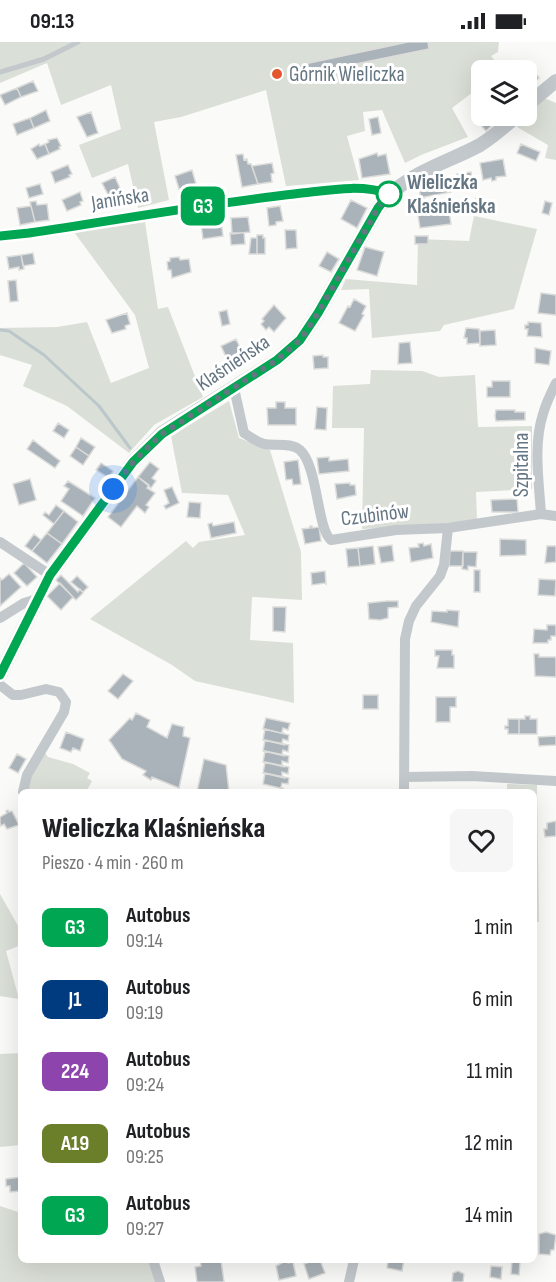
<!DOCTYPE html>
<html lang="pl">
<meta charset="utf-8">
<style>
body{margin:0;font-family:"Sofia Sans Condensed",sans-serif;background:#f6f6f6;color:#202124;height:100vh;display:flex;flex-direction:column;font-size:22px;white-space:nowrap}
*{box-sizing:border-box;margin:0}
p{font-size:20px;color:#757577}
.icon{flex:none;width:33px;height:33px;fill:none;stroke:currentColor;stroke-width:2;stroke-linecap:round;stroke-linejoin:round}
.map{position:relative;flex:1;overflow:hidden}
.panel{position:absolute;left:18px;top:747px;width:519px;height:474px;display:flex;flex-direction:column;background:#fff;border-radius:9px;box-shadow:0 6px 24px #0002}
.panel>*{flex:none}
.badge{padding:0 12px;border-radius:9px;font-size:21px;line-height:39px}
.fabs{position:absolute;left:471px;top:18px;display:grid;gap:12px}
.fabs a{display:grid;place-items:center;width:66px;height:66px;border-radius:9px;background:#fff;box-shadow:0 6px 24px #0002;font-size:30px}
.you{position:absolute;width:30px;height:30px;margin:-15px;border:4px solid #fff;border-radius:50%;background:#1a73e8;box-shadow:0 0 0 9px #1a73e833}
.map>.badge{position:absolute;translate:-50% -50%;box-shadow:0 0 0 3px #fff}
.round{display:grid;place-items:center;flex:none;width:63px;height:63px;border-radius:9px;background:#f6f6f6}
.headline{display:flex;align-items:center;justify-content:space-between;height:102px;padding:0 24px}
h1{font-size:28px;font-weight:800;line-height:45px}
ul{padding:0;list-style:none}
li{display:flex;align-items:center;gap:18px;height:72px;padding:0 24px}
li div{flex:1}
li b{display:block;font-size:22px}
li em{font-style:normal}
li .badge{min-width:66px;font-weight:700;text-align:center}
.status{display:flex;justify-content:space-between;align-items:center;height:42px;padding:0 30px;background:#fff;direction:ltr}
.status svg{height:16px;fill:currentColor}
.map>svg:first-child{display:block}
.green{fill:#dadfd7}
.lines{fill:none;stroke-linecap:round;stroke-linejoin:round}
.stream{stroke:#bbc7cb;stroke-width:3}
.building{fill:#aab3b9;stroke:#dcdcda;stroke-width:1.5}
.service{stroke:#c3c8cc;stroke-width:5}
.minor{stroke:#c3c8cc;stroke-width:10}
.tertiary{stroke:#c3c8cc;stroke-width:14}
.line-casing{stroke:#fff;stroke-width:14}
.line{stroke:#00a651;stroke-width:9}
.walk{stroke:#657683;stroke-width:6;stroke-dasharray:0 10.8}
.poi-dot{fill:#e4572e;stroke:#fff;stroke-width:2}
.stop-dot{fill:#fff;stroke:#00a651;stroke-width:3}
.labels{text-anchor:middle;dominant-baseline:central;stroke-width:6;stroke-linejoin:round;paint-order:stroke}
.poi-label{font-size:21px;fill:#657683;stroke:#fff;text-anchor:start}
.stop-label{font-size:21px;font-weight:bold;fill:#657683;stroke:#fff;text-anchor:start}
.street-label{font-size:21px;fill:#657683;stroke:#fff}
</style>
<div class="status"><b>09:13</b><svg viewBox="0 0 49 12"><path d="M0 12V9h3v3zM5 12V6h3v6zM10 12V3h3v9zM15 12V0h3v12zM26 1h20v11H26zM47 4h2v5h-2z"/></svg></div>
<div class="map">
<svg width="556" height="1240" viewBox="0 0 556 1240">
<rect width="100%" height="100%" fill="#fafaf8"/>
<path class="green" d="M0,0H499L498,10L491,14L503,28H482L481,44L452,66L468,95L421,113L405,121L382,68L363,70L365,89L347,94L359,138L286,144L266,48L181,75L154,80L169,158L138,166L128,122L92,136L79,103L121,87L111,43L61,63L47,21L0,41Z
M544,56L556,61V118L545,116L548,103L517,85Z
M474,174L537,187L514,267L444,283L440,289L372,296L369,247L341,248L346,237L417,243L418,197L469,199Z
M145,180L158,267L168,265L203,355L154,383L129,411L67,364L23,344L32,323L0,313V286L57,285L87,280L111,341L149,326L135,273L74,190Z
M371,328L422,329L439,335L475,333L478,385L532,384V447L476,450L477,479L451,483L362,487L364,386H332L333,344L370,342Z
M229,359L239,396L270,408L301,510L302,558L252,555L250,598L293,601L294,661L195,639L172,623L90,577L186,499L193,506L199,500L245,493L228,453L182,451L171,394Z
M45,711L48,715L73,722L90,731L87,736L92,739L86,750H26L29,736Z
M507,742L537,743L539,880H534V750H507Z
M0,852L21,889V903L6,909L19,957L0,954Z
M21,1011V1103L0,1105V1012Z
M0,1164L21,1171V1218H148L155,1240H0Z"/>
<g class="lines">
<path class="stream" d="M0,288L9,289L44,313L99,364L130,406"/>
</g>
<path class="building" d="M408,0H428L429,7L297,34L295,24Z
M528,23L539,36L529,44L526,41V28H522Z
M33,39L38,49L21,55L17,46Z
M17,46L21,55L5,63L0,53Z
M482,67V74H502L486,89L474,75Z
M46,68L50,79L34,86L30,76Z
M91,70L98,91L87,95L77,75Z
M378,75L381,91L372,93L369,77Z
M30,76L34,86L17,93L13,82Z
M57,96L61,104L59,105L60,107L49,112L45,102L49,100L48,98Z
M39,102L40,104L45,102L49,112L37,117L31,107Z
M521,102L540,110L536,119L517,111Z
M377,111L378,114L386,112L390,132L362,136L359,117Z
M243,112L244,118L247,117L248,122H251L258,142L242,145L236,113Z
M503,117L506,134L496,135V138L492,139L491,136L483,138L480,121Z
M272,121L274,131L271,132L272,140L258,142L252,124Z
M68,123L72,132L69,133L70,135L55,141L51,130Z
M192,128L196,142L191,143L192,146L180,150L175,134Z
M471,130L473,142L459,144L457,132Z
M115,135L123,153L121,156L111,158L102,141Z
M449,138L451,150L424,155V157L421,158L419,146L422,145V143Z
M40,142L43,152L29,156L26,146Z
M80,150L83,159L80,160L81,163L67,169L62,158Z
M476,156L483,157L480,171L472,169Z
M351,158L367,166L357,186L341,177Z
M36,159L37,163L47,162L49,178L35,180L30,160Z
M545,159L552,161L549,173L542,171Z
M448,163L451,182L420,186L417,167Z
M31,164L35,180L20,183L17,166Z
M280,164L283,179L276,180V183L269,184L267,166Z
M248,175L250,190L232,192L231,176Z
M212,177L214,180L221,179L223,194L203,197L201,182L208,181L209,178Z
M285,188H296L297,206L286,207Z
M230,191H244L245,202L231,203Z
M257,193H263V196H265V212H257Z
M415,194H428V202H415Z
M251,196H257V212H249Z
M365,205L384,210L377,234L357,228Z
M327,210L339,217L331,230L319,224Z
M33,211L35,222L23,224L21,213Z
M21,213L24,227L19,228V225L9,227L7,215Z
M179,215L180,218L189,217L191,230L172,236L171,228H168L167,220L170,219V216Z
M16,238L18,259L10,260L8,239Z
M541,251L556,253V273L538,271Z
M354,257L366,264L362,272L364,273L355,289L339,281L348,264L350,265Z
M274,263L286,276L274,290L269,285L266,288L261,282L264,279L262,277Z
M227,268L230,282L222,284L219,270Z
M127,271L130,282L125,284L126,287L112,291L106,278Z
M528,280L541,281L542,295L527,294L528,287H525V283H528Z
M466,286L479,287L480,301L467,302V296H464Z
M495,288L496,303L480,304V289Z
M236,297L243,312L228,319L221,304Z
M410,300L412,321L398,322L399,301Z
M535,306L551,309L549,323L535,321Z
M323,313V315H328V326L314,327L313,314Z
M492,339H510V355H487V345H492Z
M276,360H285V366H296V383H268L267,366H276Z
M317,365L327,366L326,388L315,387Z
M496,368H515V370H525V378L496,379L495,374Z
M58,381L69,388L64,396L53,389Z
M81,396L95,405L89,414L76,405Z
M33,398L60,419L55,426L27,407Z
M76,405L89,414L83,423L70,414Z
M329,415V419L348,417L349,429L319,432L317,416Z
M298,418L301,442L293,443L292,437L286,438L284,420Z
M150,420L159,427L152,436L156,439L151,446L138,435Z
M101,421L113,429L109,436L96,428Z
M138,435L149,443L147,446L155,451L146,463L149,465L145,471L137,464L121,485L108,475Z
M30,437L36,458L19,463L13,442Z
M68,439L95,456L83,474L61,459L69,447L64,444Z
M350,441V443H355L356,453L337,457L335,442Z
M172,445L179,461L166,467L164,464L169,461L164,448Z
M517,457L518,470H492L491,458Z
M189,460L201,461L200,476L187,475Z
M56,463L64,469L54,482L43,473L45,470L49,473Z
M64,469L78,480L62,502L47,491Z
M234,480L236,491L211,496L208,482L212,481L213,484Z
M310,484H312V486L319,485L321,499L305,502L302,487L310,486Z
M47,491L62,502L47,521L32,509Z
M34,492L41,498L32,509L25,504Z
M500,497L526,498V513L500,514Z
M423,501L424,504L431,502L433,516L411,520L409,506L419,505L418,502Z
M392,503L394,519L381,521L378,505Z
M373,504L375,522L360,524L358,506Z
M547,504H556V520L545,521Z
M358,506L360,524L348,525L346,507Z
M450,509H463V524H449Z
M463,510H477L476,525L468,524V528L462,527Z
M24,521L37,535L27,544L14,531Z
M474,528H480V550H474Z
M325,529L326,542L325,541L312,543L311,531Z
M9,532L21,545L0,564V536L2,538Z
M61,533L78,550L80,547L83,551L76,558L56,538Z
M77,534L88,545L83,550L71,540Z
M539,537L556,538L555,554L538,553Z
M60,541L73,555L61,568L47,554Z
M387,559H398V565L388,566V576L380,578L369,577L368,561Z
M273,565H286L285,590L273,589Z
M447,568L459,569L458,585L431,580L432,569L447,570Z
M547,583H556V594H551V598H548V601H533L534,587L547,588Z
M435,608H452V613H454V626H437L439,614H435Z
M534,612H539V615H556V635L535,634Z
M123,632L133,639L118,657L108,649Z
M363,653H378V667H363Z
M436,655H456V665H450V680H436Z
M136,671L150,678L147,685L167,696L172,682L184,685L183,694L190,696L179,746L152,735L151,738L143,733L146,729L122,717L109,698L130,676L132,678Z
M525,674H530V677H537V692H519V677H525Z
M266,676L290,681L288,688L283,686L282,690L285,692L263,687Z
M508,677H519V692H508V687H505V684H508Z
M265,687L289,693L288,699L283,697L282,701L285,703L263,698Z
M66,690L84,697L80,709L73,706L71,710L60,706Z
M556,694V703L539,704L538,695Z
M265,698L289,703L288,710L283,708L282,712L285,714L263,709Z
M265,709L289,714L288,721L282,719V723L285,725L263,720Z
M17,712L26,717L18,731L9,726Z
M204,717L226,723L229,750H197Z
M265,720L289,725L288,732L282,730V734L284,736L263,731Z
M265,731L289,736L288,742L282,741L281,745L284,747L263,742Z
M8,768L9,770L12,769L19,783L7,787L4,782L1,784L0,781V775L7,771L6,769Z
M556,779V794L545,795L544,787H547V781Z
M21,1135V1149L10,1150V1144H6V1137Z
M546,1190L556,1193L554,1208H551L550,1213L539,1212V1192Z
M200,1218H221L224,1240H197L195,1225L201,1224Z
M287,1218L288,1221L293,1220L296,1234L279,1238L276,1224Z
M314,1218H320L325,1231L309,1237L304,1222Z
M388,1218H404L402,1229L387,1226Z
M512,1219L520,1220L519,1233L511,1232Z
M491,1224L502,1225L501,1237L490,1235Z
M458,1229L464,1232L463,1240H452L453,1231Z"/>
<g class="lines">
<path class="service" d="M0,30L44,17L78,0"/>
<path class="minor" d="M0,194L29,191C117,178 205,162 294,152C325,149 359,141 389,152
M234,346L244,391C250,395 257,400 264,402C275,404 292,400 300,408C318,424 317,487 331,498L396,488L448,486L541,472L556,474
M541,472C539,440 533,403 543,372C546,361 551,351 556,341
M0,500L50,533
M0,576L24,561L37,557
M0,643L13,653H21L46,647L59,650L66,660L64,670L27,733L23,750
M404,735L472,734L556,739
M404,750L405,597L409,579L416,564L440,534L444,523L448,486
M153,1218L160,1240
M349,1240L354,1218"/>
<path class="tertiary" d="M526,64L556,39
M0,633L50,533L133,420L162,391L277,318L300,298L318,271L378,166C404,131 443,123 480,103C493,95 505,84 517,74"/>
</g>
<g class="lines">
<defs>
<path id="line" d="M0,194L29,191C117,178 205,162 294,152C325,149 359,141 389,152L378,166L318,271L300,298L277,318L162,392L133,420L50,533L0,633"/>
</defs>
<use href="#line" class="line-casing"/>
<use href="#line" class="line"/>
<path class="walk" d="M113,447L133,420L162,392L277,318L300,298L318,271L378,166L389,152"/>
</g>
<circle class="poi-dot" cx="277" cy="32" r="6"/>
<circle class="stop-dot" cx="389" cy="152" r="12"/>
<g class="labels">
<g class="poi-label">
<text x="289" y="32">Górnik Wieliczka</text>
</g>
<g class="stop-label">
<text x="407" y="140">Wieliczka<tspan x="407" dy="24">Klaśnieńska</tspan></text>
</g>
<g class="street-label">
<text transform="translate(120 157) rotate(-9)">Janińska</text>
<text transform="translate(233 321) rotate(-34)">Klaśnieńska</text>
<text transform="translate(521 423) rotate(-90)">Szpitalna</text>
<text transform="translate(375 473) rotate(-7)">Czubinów</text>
</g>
</g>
</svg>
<div class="fabs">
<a><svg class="icon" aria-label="layers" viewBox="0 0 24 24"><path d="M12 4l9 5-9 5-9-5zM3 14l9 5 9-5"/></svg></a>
</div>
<div class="you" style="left:113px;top:447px"></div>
<b class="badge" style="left:203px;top:164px;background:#00a651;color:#fff">G3</b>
<section class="panel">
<div class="headline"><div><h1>Wieliczka Klaśnieńska</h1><p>Pieszo · 4 min · 260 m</p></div><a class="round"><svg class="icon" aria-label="heart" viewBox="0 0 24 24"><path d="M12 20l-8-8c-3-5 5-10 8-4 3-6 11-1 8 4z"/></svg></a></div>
<ul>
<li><span class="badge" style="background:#00a651;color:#fff">G3</span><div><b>Autobus</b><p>09:14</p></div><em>1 min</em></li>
<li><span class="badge" style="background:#003b80;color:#fff">J1</span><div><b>Autobus</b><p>09:19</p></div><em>6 min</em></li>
<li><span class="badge" style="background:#8e44ad;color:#fff">224</span><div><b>Autobus</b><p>09:24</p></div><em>11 min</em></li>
<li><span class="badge" style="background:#6b7e29;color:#fff">A19</span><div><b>Autobus</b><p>09:25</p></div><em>12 min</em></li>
<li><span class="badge" style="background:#00a651;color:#fff">G3</span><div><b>Autobus</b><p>09:27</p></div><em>14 min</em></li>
</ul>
</section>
</div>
